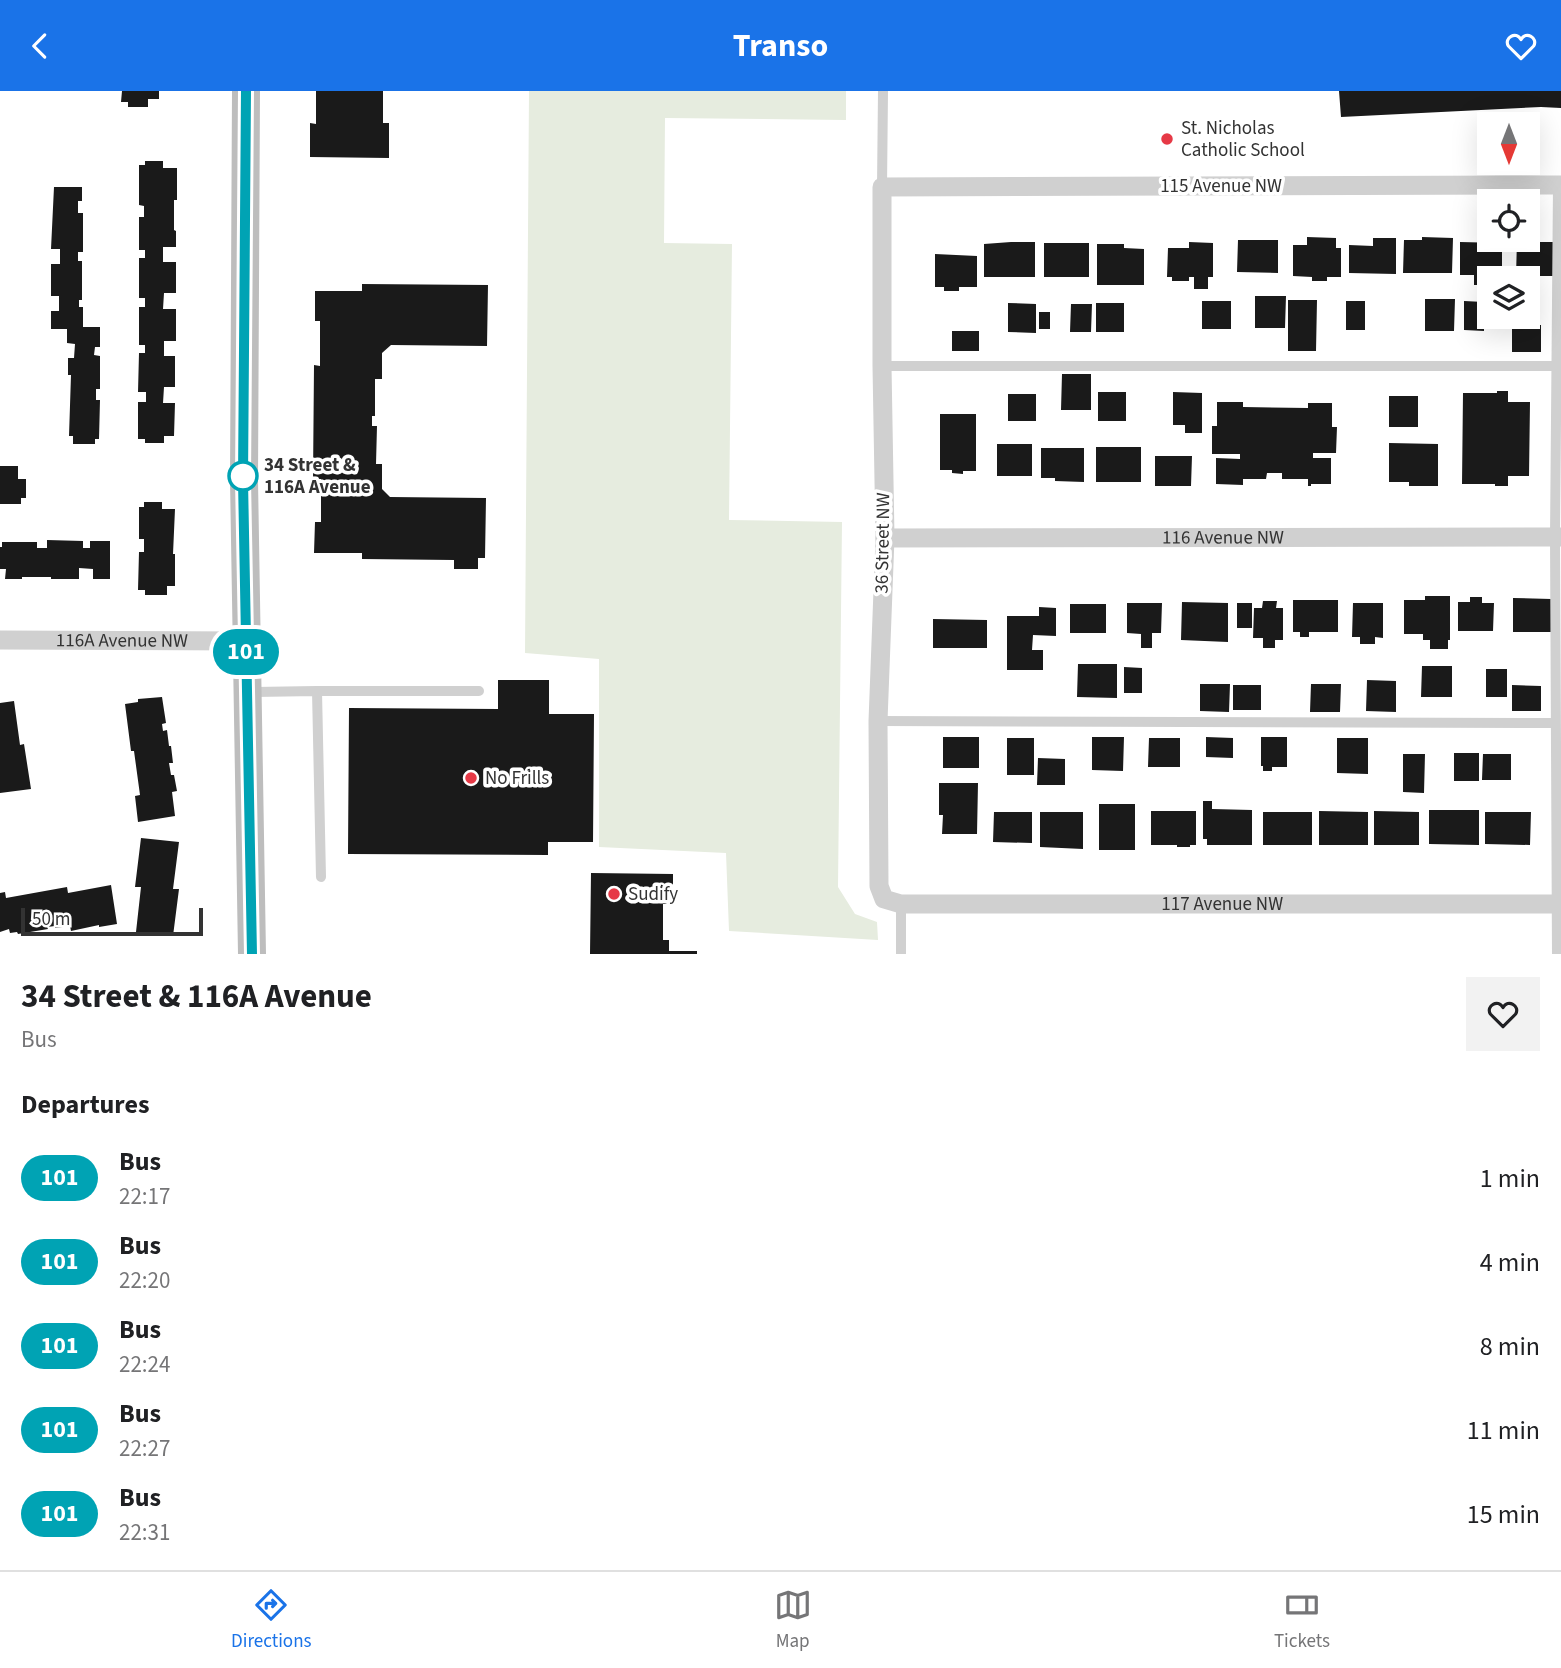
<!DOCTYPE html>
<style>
body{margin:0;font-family:"Source Sans 3",sans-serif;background:#f2f2f2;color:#202124;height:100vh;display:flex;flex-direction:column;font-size:26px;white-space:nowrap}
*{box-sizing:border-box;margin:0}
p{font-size:23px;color:#757577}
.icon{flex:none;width:38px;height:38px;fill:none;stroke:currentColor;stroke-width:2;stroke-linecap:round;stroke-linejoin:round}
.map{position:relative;height:863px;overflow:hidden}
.side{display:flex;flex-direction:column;background:#fff;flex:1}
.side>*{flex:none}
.badge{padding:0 14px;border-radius:23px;font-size:24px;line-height:46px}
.needle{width:46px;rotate:180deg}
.tools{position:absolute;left:1477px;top:21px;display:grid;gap:14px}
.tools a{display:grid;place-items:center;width:63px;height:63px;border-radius:0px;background:#fff;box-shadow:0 7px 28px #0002;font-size:35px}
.scale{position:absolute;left:21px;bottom:18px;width:182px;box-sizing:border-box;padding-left:7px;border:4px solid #333;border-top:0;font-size:19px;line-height:24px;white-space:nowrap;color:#333;-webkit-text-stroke:5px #fff;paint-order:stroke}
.map>.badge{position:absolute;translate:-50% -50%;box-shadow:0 0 0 4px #fff}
h2{padding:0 21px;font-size:26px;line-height:63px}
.round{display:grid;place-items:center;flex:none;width:74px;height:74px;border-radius:0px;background:#f2f2f2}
.headline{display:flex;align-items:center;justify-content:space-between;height:119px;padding:0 21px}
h1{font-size:33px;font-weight:700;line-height:52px}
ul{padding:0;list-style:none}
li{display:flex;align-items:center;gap:21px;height:84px;padding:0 21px}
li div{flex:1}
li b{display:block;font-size:26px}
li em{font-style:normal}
li .badge{min-width:77px;font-weight:700;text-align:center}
header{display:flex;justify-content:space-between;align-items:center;height:91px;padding:0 21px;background:#1a73e8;color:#fff;font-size:32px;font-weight:700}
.dock{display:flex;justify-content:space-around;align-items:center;height:98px;border-top:2px solid #e0e0e0;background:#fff;font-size:19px;color:#757577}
.dock a{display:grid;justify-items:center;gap:4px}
.dock .current{color:#1a73e8}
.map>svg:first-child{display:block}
.green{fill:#e6ecdf}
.building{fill:#1a1a1a}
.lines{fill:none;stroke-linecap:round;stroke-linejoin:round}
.lane{stroke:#d0d0d0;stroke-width:10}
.street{stroke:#d0d0d0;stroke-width:19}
.secondary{stroke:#bdbdbd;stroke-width:28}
.line-casing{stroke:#fff;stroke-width:16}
.line{stroke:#00a3b4;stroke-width:10}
.poi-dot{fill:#e63946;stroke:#fff;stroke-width:2.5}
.stop-dot{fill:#fff;stroke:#00a3b4;stroke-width:3.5}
.labels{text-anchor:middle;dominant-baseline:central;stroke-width:7;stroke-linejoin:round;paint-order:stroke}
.poi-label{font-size:19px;fill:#333;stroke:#fff;text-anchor:start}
.street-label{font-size:19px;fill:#333;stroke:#fff}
.stop-label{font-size:19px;font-weight:bold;fill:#333;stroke:#fff;text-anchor:start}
</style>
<header><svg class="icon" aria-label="back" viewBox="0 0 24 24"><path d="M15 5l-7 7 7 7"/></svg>Transo<svg class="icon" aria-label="heart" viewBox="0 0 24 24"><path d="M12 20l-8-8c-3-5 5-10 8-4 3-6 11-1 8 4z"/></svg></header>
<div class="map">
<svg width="1561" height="863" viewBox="0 0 1561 863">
<rect width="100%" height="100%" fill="#fff"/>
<path class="green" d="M529,0H846V29L665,27L664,152L732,153L729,429L842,431L838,796L855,823L877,831L878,849L729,840L726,762L599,756V568L525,562Z"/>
<path class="building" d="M122,0H159V8H148V16H128V11H121Z
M316,0H383V32H389V67L310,66V32L316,33Z
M1339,0H1561V17L1541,16L1341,26Z
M145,70H163V77H177V109H174V139L176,140V156H163V171H176V202H164L163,218H176V250H164V265H175V296H164L163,312H175L174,345H164V352H145V348H138V311H146V301H138L139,262H145V254H139V216H145V207H139V167H145V159H139V126H144V115L139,114V74H145Z
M54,96H82V110H78V122H83V161H78V170H82V209H79V216H83V236H100V256H95L94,264L100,265V298H96V309H100L99,348H95V353H73V345H69L71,284H68V267H74L75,253L67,252V238H51V220H59V205H51V173H60V158H51Z
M1307,146L1336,147V157H1341V186H1327V190H1312V186L1293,185V154H1307Z
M1422,146L1453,147L1452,182H1403L1404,149H1422Z
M1528,146H1539V151H1556V185H1516L1517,149H1528Z
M1373,147H1396V183L1349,182V154L1373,155Z
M1238,149H1278V182L1237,181Z
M1011,151H1035V186H984V153Z
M1189,151L1213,152V186H1208V198H1194V186H1189V190H1172V186H1167L1168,157H1189Z
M1460,151L1502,152V183H1488L1487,194H1474V184H1460Z
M1044,152H1089V186H1044Z
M1097,153H1124V157L1144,158V194H1097Z
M935,163L977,165V196H959V200H944V196H935Z
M362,193L488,194L487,255L391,254L382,262V288H375V325H372V335H377L376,373H382V398L390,406L486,407L485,467H478V478H454V469L362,468V462H314L315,431H321V388H313L314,274L320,275V230H315V200H362Z
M1255,205H1286L1285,237H1255Z
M1425,208H1455L1454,240H1425Z
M1288,209H1317L1316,260H1288Z
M1202,210H1231V238H1202Z
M1346,210H1365V239H1346Z
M1464,210L1484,211V240L1464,239Z
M1008,212L1036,213V242L1008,241Z
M1096,212H1124V241H1096Z
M1071,213H1092L1091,241H1070Z
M1039,221H1050V238H1039Z
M1512,233L1541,234V261H1512Z
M952,240H979V260H952Z
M1062,283H1091V319H1061Z
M1497,300H1508V311H1530L1529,385H1508V395H1495V393H1462L1463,302H1497Z
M1098,301H1126V330H1098Z
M1173,301L1202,302V342H1185V334H1173Z
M1008,303H1036V330H1008Z
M1389,305H1418V336H1389Z
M1217,311H1243V316L1308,317V312H1332V336H1337L1336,362H1313V367H1331V393H1311V395H1308V388H1282V382H1267L1266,388H1243V394L1216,393V367L1240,368V363H1212V335H1217Z
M940,323H976V380H963V383L952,382V379H940Z
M1389,352L1438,353V395H1409V391H1389Z
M997,353H1032V385H997Z
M1096,356H1141V391H1096Z
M1041,357H1084V391L1055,390V387H1041Z
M1155,365H1192L1191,395H1155Z
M0,375H18V388H26V407H21V413H0Z
M144,411H162V418H175L173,463H175V495H167V504H145V499H138L139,461H144V448H139V416H144Z
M47,449L83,450V457H90V450H110V488H93V478L79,477V488H51V486H22V488H5L6,478H0V456H2V451H37V457H47Z
M1425,505H1450V549H1448V558H1430V549H1423V543H1404V509H1425Z
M1470,506H1482V512H1494L1493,540H1458V511H1470Z
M1513,507L1551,508V541H1513Z
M1293,509H1338V541H1309V546H1300V541H1293Z
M1263,510H1277L1276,517H1283V549H1275V557H1263V547H1253L1254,517H1262Z
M1182,511L1228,512V551L1181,549Z
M1127,512H1162L1161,542H1152V557H1141V543L1127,542Z
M1237,512H1252V537H1237Z
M1353,512H1383V547L1375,546V553H1360V546H1352Z
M1070,513H1106V542H1070Z
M1039,516L1056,517V545L1033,544L1032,559H1043V579H1007V525H1039Z
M933,528L987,529V557H933Z
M1078,573H1117V607L1077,606Z
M1422,575H1452V606H1421Z
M1124,576L1142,577V602H1124Z
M1486,578H1507V606H1486Z
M498,589H549V623H594L593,751H548V764L348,763L349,617L498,618Z
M1367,589L1396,590V621L1366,620Z
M1200,593H1230L1229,621L1200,620Z
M1311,593H1341L1340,621H1310Z
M1233,594H1261V619H1233Z
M1512,594L1541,595V620H1512Z
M162,606L166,632L162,633L163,640L167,639L169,655H171L173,672H169L171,684H174L177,700L172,701L175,725L138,731L135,705L140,704L134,660H131L125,613L138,611V608Z
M14,610L20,654L24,653L31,698L0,702V612Z
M943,646H979V677H943Z
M1092,646H1124L1123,680L1092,679Z
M1206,646L1233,647V667L1206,666Z
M1261,646H1287V676H1272V680H1263V675H1261Z
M1007,647H1034V684H1007Z
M1149,647H1180V676H1148Z
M1337,647H1368V683L1337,682Z
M1454,662H1479V690H1454Z
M1403,663H1425L1424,702L1403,701Z
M1483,663H1511V689H1482Z
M1038,667L1065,668V694H1037Z
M939,692H978L977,743H942L943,724H939Z
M1203,710H1212V718L1252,719V754H1207V748H1203Z
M1099,713H1135V759H1099Z
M1429,719H1479V754L1429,753Z
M1151,720H1196V754H1190V756H1177V754H1151Z
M1319,720L1368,721V754H1319Z
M1374,720L1419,721V754H1374Z
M994,721H1032V752L993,751Z
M1040,721H1083V758L1040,756Z
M1263,721H1312V754H1263Z
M1485,721H1531L1530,754L1485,753Z
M141,747L179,751L173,798H179L173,845L136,841L141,796H135Z
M591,782L673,783V813H663V849H669V860H697V863H590Z
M111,794L117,833L99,836V834L71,840L70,835L55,837V835L47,836L48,838L18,843L17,841L10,842L9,838L0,841V802L5,801L6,807L67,796L68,802Z"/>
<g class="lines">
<path class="lane" d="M882,96L883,0
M882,275H1557
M317,600H479
M251,601L317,600L321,786
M878,630L1555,632
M901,863V813
M1557,863L1555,446L1558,94"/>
<g class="street">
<path id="s1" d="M1561,94L882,96V275L885,447L878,630L879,795L884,808L901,813H1561"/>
<path id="s2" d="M885,447L1561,446"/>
<path id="s3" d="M0,549L246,550"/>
</g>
<path class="secondary" d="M246,0L244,389L252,863"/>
</g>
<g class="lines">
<defs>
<path id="line" d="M246,0L243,389L252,863"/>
</defs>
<use href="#line" class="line-casing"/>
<use href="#line" class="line"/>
</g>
<g class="poi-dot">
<circle cx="1167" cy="48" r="7"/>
<circle cx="471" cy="687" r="7"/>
<circle cx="614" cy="803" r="7"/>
</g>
<circle class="stop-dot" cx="243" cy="385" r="14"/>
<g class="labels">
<g class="poi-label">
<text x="1181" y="37">St. Nicholas<tspan x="1181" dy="22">Catholic School</tspan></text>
<text x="485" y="687">No Frills</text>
<text x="628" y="803">Sudify</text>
</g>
<g class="street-label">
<text x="1221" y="95">115 Avenue NW</text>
<text stroke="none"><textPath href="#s2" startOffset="338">116 Avenue NW</textPath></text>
<text transform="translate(883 452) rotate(-89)">36 Street NW</text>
<text stroke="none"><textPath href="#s3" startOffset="122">116A Avenue NW</textPath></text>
<text stroke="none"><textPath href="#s1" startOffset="1731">117 Avenue NW</textPath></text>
</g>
<g class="stop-label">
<text x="264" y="374">34 Street &amp;<tspan x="264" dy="22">116A Avenue</tspan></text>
</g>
</g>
</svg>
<div class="tools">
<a><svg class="needle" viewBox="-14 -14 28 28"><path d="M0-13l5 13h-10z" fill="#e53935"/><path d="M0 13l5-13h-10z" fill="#757577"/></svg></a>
<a><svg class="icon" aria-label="locate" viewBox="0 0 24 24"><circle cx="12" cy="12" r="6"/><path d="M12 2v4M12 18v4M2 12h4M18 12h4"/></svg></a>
<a><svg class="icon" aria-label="layers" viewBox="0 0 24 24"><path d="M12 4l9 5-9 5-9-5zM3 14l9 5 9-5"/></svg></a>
</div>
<div class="scale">50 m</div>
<b class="badge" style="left:246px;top:561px;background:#00a3b4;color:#fff">101</b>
</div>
<section class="side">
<div class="headline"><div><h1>34 Street &amp; 116A Avenue</h1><p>Bus</p></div><a class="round"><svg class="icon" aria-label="heart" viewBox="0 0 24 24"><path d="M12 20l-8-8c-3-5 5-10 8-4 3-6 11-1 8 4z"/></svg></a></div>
<h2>Departures</h2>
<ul>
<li><span class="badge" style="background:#00a3b4;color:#fff">101</span><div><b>Bus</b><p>22:17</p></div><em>1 min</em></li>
<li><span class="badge" style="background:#00a3b4;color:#fff">101</span><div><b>Bus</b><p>22:20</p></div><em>4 min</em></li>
<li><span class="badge" style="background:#00a3b4;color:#fff">101</span><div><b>Bus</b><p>22:24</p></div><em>8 min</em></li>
<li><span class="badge" style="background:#00a3b4;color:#fff">101</span><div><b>Bus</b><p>22:27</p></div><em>11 min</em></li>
<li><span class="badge" style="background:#00a3b4;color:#fff">101</span><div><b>Bus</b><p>22:31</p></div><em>15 min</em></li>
</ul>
</section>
<nav class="dock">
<a class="current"><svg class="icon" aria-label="directions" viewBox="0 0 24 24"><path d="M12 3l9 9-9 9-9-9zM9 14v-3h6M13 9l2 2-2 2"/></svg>Directions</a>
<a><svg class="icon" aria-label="map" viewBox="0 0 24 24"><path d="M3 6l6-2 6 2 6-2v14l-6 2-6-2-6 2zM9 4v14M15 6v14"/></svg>Map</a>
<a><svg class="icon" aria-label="tickets" viewBox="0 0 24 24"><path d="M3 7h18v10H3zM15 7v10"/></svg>Tickets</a>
</nav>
